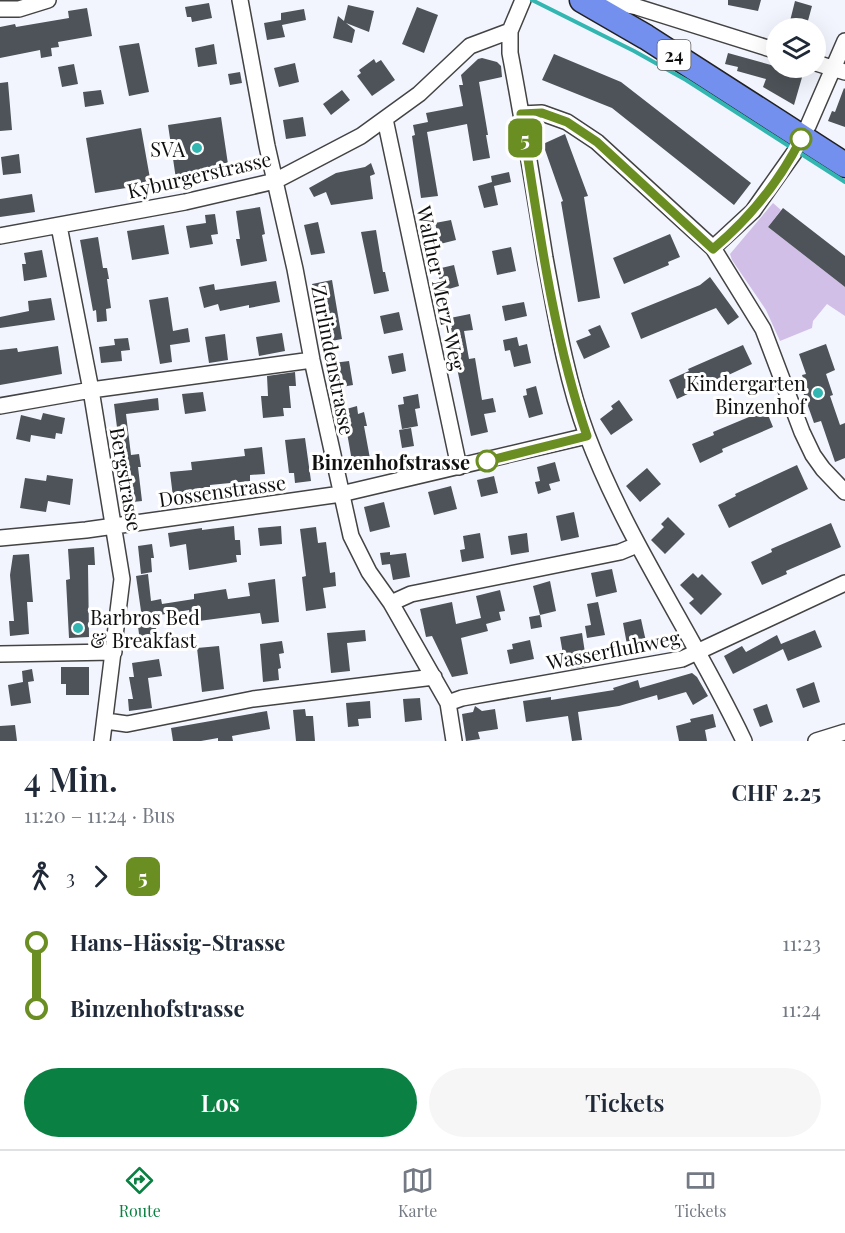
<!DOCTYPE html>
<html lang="de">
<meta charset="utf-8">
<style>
body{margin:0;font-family:"Playfair Display",serif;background:#f6f6f7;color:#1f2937;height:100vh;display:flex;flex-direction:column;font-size:22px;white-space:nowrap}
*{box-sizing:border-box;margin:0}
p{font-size:20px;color:#747a83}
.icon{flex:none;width:33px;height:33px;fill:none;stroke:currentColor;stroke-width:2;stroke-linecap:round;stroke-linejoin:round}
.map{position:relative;height:741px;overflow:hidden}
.details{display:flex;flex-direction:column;background:#fff;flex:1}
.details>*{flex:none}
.badge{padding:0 12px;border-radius:9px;font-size:21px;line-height:39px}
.controls{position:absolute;left:766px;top:18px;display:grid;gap:12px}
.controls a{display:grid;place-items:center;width:60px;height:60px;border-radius:50%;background:#fff;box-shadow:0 6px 24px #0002;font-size:30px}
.map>.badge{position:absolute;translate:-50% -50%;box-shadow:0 0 0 3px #fff}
.legs{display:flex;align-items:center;gap:9px;height:66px;padding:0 24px;font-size:20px}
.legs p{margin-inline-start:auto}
.overview{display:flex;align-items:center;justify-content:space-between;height:102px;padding:0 24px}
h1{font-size:33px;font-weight:600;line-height:45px}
.cta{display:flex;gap:12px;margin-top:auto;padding:12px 24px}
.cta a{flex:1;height:69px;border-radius:36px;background:#0b8043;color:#fff;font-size:24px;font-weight:600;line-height:69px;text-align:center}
.cta a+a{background:#f6f6f7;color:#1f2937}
ul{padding:0 24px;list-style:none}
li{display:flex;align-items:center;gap:21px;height:66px;font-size:22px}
li i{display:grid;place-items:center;width:9px;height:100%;margin:0 8px;background:currentColor}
li i::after{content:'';width:15px;height:15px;margin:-8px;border:4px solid;border-radius:50%;background:#fff}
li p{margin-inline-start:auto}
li:first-child i{background:linear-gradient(#0000 50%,currentColor 0)}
li:last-child i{background:linear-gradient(currentColor 50%,#0000 0)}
.tab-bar{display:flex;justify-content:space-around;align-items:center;height:84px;border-top:2px solid #e0e1e3;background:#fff;font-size:16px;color:#747a83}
.tab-bar a{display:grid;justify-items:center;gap:3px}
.tab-bar .active{color:#0b8043}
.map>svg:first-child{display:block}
.green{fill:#d2bfe7}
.building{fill:#4d5358}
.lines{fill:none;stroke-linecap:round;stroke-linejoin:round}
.minor-casing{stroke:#434343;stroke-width:18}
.primary-casing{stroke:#212121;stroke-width:27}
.minor{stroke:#fff;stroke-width:15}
.primary{stroke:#7490ee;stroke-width:24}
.rail{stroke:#32b6b1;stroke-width:4}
.line-1-casing{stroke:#fff;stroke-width:14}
.line-1{stroke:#6b8e23;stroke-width:9}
.stop-1-dot{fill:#fff;stroke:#6b8e23;stroke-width:3}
.poi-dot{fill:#32b6b1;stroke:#fff;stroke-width:2}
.labels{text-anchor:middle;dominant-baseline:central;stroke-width:6;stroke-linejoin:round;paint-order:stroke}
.shield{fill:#fff;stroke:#585858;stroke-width:1.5}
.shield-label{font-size:18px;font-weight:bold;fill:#101010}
.poi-label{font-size:20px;fill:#101010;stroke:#fff;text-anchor:end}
.street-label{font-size:20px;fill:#101010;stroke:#fff}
.stop-label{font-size:20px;font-weight:bold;fill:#101010;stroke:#fff;text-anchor:end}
</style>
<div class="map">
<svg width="845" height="741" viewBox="0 0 845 741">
<rect width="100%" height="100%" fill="#f3f5fe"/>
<path class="green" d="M773,203L781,210L768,227L845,287V316L827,304L813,321L812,328L780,341L766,310L732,260L730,254Z"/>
<path class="building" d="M728,0H761L758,11L728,5Z
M795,1L812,6L806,28L789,25Z
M209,3L212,18L192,22L191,17H187L185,7Z
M348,5L374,11L369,32L346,23L355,30L352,43L333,38L338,16L344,21Z
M417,7L438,15L424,53L402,44Z
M87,8L92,36L58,42L59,47L51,48L52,56L41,58L40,50L0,58V27L15,24L16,27L69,18L68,11Z
M304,9L306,20L282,25L285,37L267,40L264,23L281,20V13Z
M139,43L149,92L129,96L119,46Z
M214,44L217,64L198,67L195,48Z
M728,53L803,74L794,105L763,87L766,79L737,71L738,67L725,64Z
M554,54L621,82L751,183L734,205L612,108L542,80Z
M482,58L497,62L501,66L502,77L479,82L488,135H486L490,158L473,161L467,124L427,132L438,196L421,198L412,136L415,135L413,125L428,122L426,113L463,106L459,85H463L461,75L478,59Z
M374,59L376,63L381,60L395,80L372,96L357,76L361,73L359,70Z
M295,63L299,82L279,87L274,68Z
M74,64L78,84L62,87L58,67Z
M240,72L242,83L230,85L228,74Z
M8,82L12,130L0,131V83Z
M844,88L845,89V127L828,121L832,111L835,112Z
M101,90L104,104L85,107L83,92Z
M342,90L350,100L331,115L323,104Z
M221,117L229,171L176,179L168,125Z
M303,117L306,136L286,139L283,120Z
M141,128L151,184L95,193L86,138Z
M565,134L588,196L584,197L600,298L578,302L561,202L563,201L543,144Z
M19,154L21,173L3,175L1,157Z
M371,163L375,174L370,176L373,199L331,205L326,192L314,197L309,188L336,173L365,167Z
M509,172L511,182L494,186L498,205L484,208L478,186L492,182L491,176Z
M32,194L35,212L0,217V199Z
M260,207L265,234L262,235L267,261L241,266L236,239H240L236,211Z
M783,208L845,256V287L768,227Z
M215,214L218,234L211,235L213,244L190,248L186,226L206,223L205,215Z
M451,220L456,240L436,245L433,232L437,231L435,223Z
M318,222L325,253L311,255L304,225Z
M164,225L169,254L132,260L127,231Z
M376,230L383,272H385L389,291L374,294L361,232Z
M670,234L680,257L668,262L669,265L624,284L613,258Z
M98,237L103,268H107L109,279H107L111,308L106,309L107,321L97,322L96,310L93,311L80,240Z
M511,247L516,271L497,275L492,251Z
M42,250L47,277L24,281L22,264H26L24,253Z
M454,265L459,286L442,291L437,269Z
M710,277L739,317L728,325L716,308L641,339L631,313L700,285Z
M332,280L342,339L326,342L321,314L318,315L312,284Z
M276,281L280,302L249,308V305L220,311L218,304L204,308L199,287L214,284L215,290Z
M168,297L173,331L188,328L190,342L170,345L172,362L160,364L149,300Z
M51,298L55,320L0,328V317L29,311L28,301Z
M524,302L527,316L505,321L502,306Z
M399,312L403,330L384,334L380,316Z
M470,314L473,330L464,331L469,359L475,358L482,400L493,398L496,412L484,414L488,432L471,436L449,329L452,328L450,318Z
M600,325L610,347L584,359L576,341L591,335L588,330Z
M282,333L285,351L259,356L256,337Z
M225,334L228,360L209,363L205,337Z
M517,337L519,346L527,344L531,363L514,367L510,350L505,351L503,340Z
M128,338L130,350L121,351L122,361L101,363L99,347L115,345L114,339Z
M826,344L835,370L826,374L833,395L830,396L840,425L845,423V458L835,462L821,421L814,423L803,392L807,390L802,375L806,374L799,354Z
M743,345L752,364L677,399L669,380L689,371L688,369Z
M58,346L62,374L0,385V350L17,348L18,352Z
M403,353L406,371L392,374L388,356Z
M349,361L353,385L336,388L333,363Z
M295,372L296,386H289L291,408H283L284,416L263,418L261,396H268L267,376Z
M536,386L543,414L529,418L523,396L527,395L526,389Z
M203,392L206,411L185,414L182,394Z
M418,394L420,408L415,409L418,426L402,429L398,405L404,404L403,397Z
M158,398L159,410L126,414L131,455L139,454L141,467H138L142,501L124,503L121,482H124L114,404Z
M619,400L633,420L611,435L600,419L613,409L611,406Z
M357,406L358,414L364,412L367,426H364L371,464L353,467L343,410Z
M766,410L773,427L722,449L723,452L700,463L692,444L714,435L713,432Z
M43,413L65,418L62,434L56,433L55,439L31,435L30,442L16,439L21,415L41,420Z
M411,428L414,446L402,448L399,430Z
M305,438L311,481L295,483L294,473H289L285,440Z
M262,447L265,474L250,475V481L210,485V487L196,489V495L173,497L170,472L192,470L191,462L245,456L244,449Z
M555,462L560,481L549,484L551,490L538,494L535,482L540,481L537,467Z
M797,465L808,489L729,528L718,505L736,496L735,494Z
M647,468L661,484L640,502L626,486Z
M47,475L73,479L70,505L48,501L46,512L20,508L25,478L46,481Z
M494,476L498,493L481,497L477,480Z
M451,486L457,509L434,515L428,492Z
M384,502L390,527L370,532L364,507Z
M574,512L579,537L561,541L556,516Z
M668,517L685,534L665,554L651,540L664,527L661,524Z
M831,523L841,547L786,571L787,574L762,585L751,562L772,552L771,549Z
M234,526L235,540H240L241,555H236L237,562L189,570L186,544L170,547L168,533L202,528V530Z
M281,526L282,544L260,546L258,528Z
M316,527L318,543L326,542L330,573L335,572L336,586L323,588L326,608L306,611L302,577L306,576L300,529Z
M480,533L484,558L462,562L460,550L465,549L463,536Z
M527,533L529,552L511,555L508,536Z
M152,544L154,558H151L152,572L141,574L138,546Z
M94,547L95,565H88L89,637L69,638L66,580L70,579L68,549Z
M390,552V555L406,553L410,577L393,580L390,564L382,565L380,553Z
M29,554L33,602H27L29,634L10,636L9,621H14L10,575L13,555Z
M612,569L617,592L596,597L591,573Z
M693,573L698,578L702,574L722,594L701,615L689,603L694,599L680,585Z
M148,574L151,601L161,599L162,604L194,599V594L226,589L228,599L250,596L248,583L275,579L279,622L262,624L260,613L191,622L189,610L154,616L158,639L140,642L137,618H142L136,576Z
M550,581L556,611L540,615L533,586Z
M500,590L505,611L499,612L501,620L486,624L488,631L461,638L468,674L452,677L432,636L426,637L420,609L452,602L456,624L481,618L476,596Z
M598,602L605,635L587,638L585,626L591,625L587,604Z
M540,615L542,627L531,629L529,617Z
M641,619L647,646L628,650L623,623Z
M365,630L366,641L347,643L350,671L331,673L327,633Z
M815,630L822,647L788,661L783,649L733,674L724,656L742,646L746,652L777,635L781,644Z
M582,633L587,666L571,669L569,659L564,660L560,637Z
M530,640L534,659L510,664L507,650L513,649L512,644Z
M282,641L284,653L279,654L281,668L278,669L279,680L263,682L260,644Z
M219,646L224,689L202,692L197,648Z
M159,659L162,676L148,678L152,708L129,711L128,699H133L129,677H134L132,663Z
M61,667H89V695H66V684H61Z
M32,669L34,681L28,682L31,703L11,706L8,685L23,682L22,671Z
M692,673L697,677L708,696L693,705L686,692L658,700L657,695L619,706L578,712L582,740L572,741L568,716L526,722L523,701L551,697V700L614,690L613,688L638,680L640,688Z
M814,682L820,702L803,708L796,689Z
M420,698L422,720L405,722L403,699Z
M370,701L371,718L358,719L359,726L348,727L346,703Z
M767,704L773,722L760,727L753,709Z
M475,706L482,711L495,709L498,729L478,732L480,739L466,741L462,714L473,712Z
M305,709L306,716H313L315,741H296L293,710Z
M267,711L270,729L232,736L233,741H218V738L201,741H173L171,728Z
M713,714L716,727L705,730L707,741H679L676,726L691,722L690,719Z
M15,725L17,741H0V726Z"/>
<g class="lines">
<defs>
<path id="minor" d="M240,0L267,146L295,269L312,360L351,536L369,572L391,603L448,703L454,741
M523,0L510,31V53C523,121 534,190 545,258C556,317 566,379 587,435C628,543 695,637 744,741
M601,0L637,7L777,51
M0,9H19L48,0
M816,63L845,72
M521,114L542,113L567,122L597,142L713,248L763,329L802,432L813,455L823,469L845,492
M385,119L459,467
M808,126L845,41
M59,226L91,390L122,579L102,741
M0,236L185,202L275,181L361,136L419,94L470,46L510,31
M713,248L753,211L794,153
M0,406L91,390L312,360
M0,538L86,530L341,494L587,436
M391,603L411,594L620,552L637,545
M0,654L114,652
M448,703L462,698L682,659L845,583
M106,721L127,724L253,699L434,677
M816,741L845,732"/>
<path id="primary" d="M582,0L646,37L845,165"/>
</defs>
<use href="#minor" class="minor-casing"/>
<use href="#primary" class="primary-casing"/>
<use href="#minor" class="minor"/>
<use href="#primary" class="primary"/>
<path class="rail" d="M532,0L634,51L686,80L845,182"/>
</g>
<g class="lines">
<defs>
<path id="line-1" d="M487,461L587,436C552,333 538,221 521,114L542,113L567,122L597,142L713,249C750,218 779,182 801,139"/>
</defs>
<use href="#line-1" class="line-1-casing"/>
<use href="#line-1" class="line-1"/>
</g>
<g class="stop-1-dot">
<circle cx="801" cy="139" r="10"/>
<circle cx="487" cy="461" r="10"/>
</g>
<g class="poi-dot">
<circle cx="197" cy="148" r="6"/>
<circle cx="818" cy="393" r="6"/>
<circle cx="78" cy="628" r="6"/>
</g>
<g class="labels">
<rect class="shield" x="657.5" y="40" width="33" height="30" rx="4.5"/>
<g class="shield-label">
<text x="674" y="55">24</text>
</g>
<g class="poi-label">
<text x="185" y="148">SVA</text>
<text x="806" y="382">Kindergarten<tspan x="806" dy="23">Binzenhof</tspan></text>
<text x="90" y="616" text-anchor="start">Barbros Bed<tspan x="90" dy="23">&amp; Breakfast</tspan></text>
</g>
<g class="street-label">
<text transform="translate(199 174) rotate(-13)">Kyburgerstrasse</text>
<text transform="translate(442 288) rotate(78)">Walther Merz-Weg</text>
<text transform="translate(334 360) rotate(79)">Zurlindenstrasse</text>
<text transform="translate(127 479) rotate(80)">Bergstrasse</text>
<text transform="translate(222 490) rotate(-8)">Dossenstrasse</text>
<text transform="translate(613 649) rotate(-11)">Wasserfluhweg</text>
</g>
<g class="stop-label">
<text x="470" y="461">Binzenhofstrasse</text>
</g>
</g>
</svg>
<div class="controls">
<a><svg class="icon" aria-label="layers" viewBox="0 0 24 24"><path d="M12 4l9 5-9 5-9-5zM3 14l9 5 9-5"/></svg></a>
</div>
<b class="badge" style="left:525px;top:138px;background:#6b8e23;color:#fff">5</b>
</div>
<section class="details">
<div class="overview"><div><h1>4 Min.</h1><p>11:20 – 11:24 · Bus</p></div><b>CHF 2.25</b></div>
<div class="legs"><svg class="icon" aria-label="walk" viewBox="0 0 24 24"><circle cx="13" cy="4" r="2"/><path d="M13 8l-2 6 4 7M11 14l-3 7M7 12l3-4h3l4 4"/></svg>3<svg class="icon" aria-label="forward" viewBox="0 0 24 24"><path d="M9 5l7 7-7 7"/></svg><b class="badge" style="background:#6b8e23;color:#fff">5</b></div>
<ul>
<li><i style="color:#6b8e23"></i><b>Hans-Hässig-Strasse</b><p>11:23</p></li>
<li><i style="color:#6b8e23"></i><b>Binzenhofstrasse</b><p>11:24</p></li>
</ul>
<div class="cta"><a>Los</a><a>Tickets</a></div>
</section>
<nav class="tab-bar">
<a class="active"><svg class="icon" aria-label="directions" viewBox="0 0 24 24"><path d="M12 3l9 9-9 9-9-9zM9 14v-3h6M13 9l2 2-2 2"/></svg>Route</a>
<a><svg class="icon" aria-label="map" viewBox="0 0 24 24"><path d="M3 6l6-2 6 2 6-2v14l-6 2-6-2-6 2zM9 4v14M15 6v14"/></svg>Karte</a>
<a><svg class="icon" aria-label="tickets" viewBox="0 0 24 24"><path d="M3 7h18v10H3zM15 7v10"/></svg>Tickets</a>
</nav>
